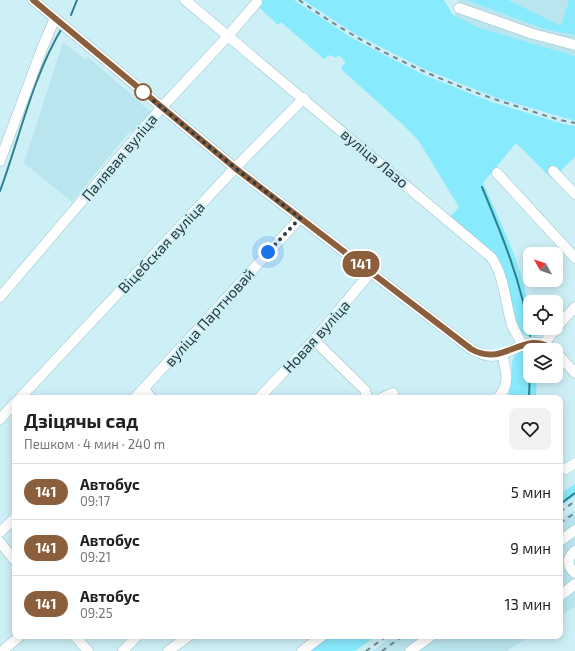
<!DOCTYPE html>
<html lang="ru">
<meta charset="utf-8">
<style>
body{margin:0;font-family:"Exo 2",sans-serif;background:#f2f2f2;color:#202124;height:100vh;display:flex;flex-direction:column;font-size:15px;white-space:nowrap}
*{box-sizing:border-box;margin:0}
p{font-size:13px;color:#757577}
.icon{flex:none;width:22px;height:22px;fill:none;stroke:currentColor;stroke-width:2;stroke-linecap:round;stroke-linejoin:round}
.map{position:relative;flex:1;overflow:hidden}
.sheet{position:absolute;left:12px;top:395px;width:551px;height:244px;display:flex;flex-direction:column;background:#fff;border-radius:8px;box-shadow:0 2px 10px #0003}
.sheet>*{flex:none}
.badge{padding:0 8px;border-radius:13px;font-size:14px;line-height:26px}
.needle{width:26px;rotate:310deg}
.buttons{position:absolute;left:523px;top:247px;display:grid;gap:8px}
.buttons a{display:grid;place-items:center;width:40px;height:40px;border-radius:8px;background:#fff;box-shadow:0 2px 10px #0003;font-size:20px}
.you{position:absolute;width:20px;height:20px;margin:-10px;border:3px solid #fff;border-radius:50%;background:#1a73e8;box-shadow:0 0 0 6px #1a73e833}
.map>.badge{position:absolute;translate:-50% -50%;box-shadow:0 0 0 2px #fff}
.round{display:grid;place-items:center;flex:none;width:42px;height:42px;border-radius:8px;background:#f2f2f2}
.headline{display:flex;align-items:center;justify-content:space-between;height:68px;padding:0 12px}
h1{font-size:19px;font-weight:700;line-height:30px}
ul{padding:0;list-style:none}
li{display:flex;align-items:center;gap:12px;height:56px;padding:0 12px;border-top:1px solid #e0e0e0}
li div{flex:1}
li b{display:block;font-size:15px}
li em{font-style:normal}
li .badge{min-width:44px;font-weight:700;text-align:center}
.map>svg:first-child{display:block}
.built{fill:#b9e5ef}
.green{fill:#88eafd}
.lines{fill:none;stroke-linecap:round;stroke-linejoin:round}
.stream{stroke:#2d818f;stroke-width:2}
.minor-casing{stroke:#9dbfc6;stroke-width:11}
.minor{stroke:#fff;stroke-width:10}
.rail{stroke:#70878b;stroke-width:2;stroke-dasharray:5 5;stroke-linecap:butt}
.line-casing{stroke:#fff;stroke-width:9}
.line{stroke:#8b5e3c;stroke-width:6}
.walk{stroke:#2c3a3c;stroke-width:4;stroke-dasharray:0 7.2}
.stop-dot{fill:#fff;stroke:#8b5e3c;stroke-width:2}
.labels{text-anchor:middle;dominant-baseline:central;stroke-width:4;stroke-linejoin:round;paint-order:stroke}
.street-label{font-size:15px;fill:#2c3a3c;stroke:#cdf0f7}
</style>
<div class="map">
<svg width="575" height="651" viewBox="0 0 575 651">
<rect width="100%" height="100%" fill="#cdf0f7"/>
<path class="built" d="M459,0H466L544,29L575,35V56L477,27L454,18Z
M508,0H569L561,27Z
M63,42L86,60L88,57L151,112L132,132L130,131L72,202L24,163Z
M575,510V607L560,616V520Z
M393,636H530L507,651H372Z"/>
<path class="green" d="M254,0H294L352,38L422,74L492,102L564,124L575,126V157L552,179L516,143L483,183C502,226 530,280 530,328H544L546,332C537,338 527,339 519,330L498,261L450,217L459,207L418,140L401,123L341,69L343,65L346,62L339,55L336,58L330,55L324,59L281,22L278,25L252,1Z
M303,0H444L453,15L477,27L575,56V121L494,97L424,69L355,34Z
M466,0H508L561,26L569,0H575V35L544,29Z
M536,348L537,350H530V376H537L536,398H509C509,391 510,386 511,379C512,374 511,368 512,363C514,350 526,349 536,348Z
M575,484V496L560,507V494Z
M325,636H376L355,651H305Z"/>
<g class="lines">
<path class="stream" d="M71,15L77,0
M482,187C502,235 522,283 530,336
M0,191C20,137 32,78 62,28
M529,398L530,367
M560,504L575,493"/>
<defs>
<path id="minor" d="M33,0L235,168L471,349C478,353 484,356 492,356C514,355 530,331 554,350
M185,0L491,257C505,277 505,303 512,325C515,332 519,338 522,345
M459,8L533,34L575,45
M0,161L43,46L55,18
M553,171L575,194
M497,173L575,258
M0,297L162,107L228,36L257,2
M556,328L575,307
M314,340L365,390L367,397V398
M544,344L556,328
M556,352L575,373
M144,389L151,398
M20,398L235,168L304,98
M135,398L300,218
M259,398L314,340L371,272
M382,398L393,393
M498,398C511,383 506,371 502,354
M0,419L15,403
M560,467L566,469L575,463
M0,532L15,518
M560,541L575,530
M0,542L15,561
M575,551C567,558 566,566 575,573
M560,596L575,584
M75,636L88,651
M2,651L20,636
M123,651L137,636
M168,651L189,636
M302,651L322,636
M410,651L431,636"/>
</defs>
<use href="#minor" class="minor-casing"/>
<use href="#minor" class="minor"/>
<path class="rail" d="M299,0C366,48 441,83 519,107C538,113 556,120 575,123
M560,512L575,501
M560,523L575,513
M366,651L387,636
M382,651L403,636"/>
</g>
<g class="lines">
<defs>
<path id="line" d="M33,0L235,168L471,349C505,369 524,327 554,350"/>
</defs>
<use href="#line" class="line-casing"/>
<use href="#line" class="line"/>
<path class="walk" d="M143,92L235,168L300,218L268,252"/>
</g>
<circle class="stop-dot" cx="143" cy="92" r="8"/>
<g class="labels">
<g class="street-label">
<text transform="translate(119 157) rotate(-50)">Палявая вуліца</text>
<text transform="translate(375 158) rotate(40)">вуліца Лазо</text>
<text transform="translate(161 247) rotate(-47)">Віцебская вуліца</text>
<text transform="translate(209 317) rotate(-48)">вуліца Партновай</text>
<text transform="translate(316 336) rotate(-48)">Новая вуліца</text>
</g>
</g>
</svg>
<div class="buttons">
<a><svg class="needle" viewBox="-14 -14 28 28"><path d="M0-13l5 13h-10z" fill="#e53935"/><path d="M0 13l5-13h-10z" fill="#757577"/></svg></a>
<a><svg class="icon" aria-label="locate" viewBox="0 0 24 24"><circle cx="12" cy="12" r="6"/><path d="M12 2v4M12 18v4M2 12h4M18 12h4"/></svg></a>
<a><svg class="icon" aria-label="layers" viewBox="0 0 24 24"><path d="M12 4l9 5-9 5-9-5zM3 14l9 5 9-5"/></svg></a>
</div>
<div class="you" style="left:268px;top:252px"></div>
<b class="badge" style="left:361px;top:264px;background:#8b5e3c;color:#fff">141</b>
<section class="sheet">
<div class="headline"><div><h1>Дзіцячы сад</h1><p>Пешком · 4 мин · 240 m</p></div><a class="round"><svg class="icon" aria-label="heart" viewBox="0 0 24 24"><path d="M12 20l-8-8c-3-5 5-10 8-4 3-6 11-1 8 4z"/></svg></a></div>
<ul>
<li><span class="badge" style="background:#8b5e3c;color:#fff">141</span><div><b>Автобус</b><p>09:17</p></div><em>5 мин</em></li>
<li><span class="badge" style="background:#8b5e3c;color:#fff">141</span><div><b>Автобус</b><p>09:21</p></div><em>9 мин</em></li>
<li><span class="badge" style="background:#8b5e3c;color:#fff">141</span><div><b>Автобус</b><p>09:25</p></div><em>13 мин</em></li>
</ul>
</section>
</div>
